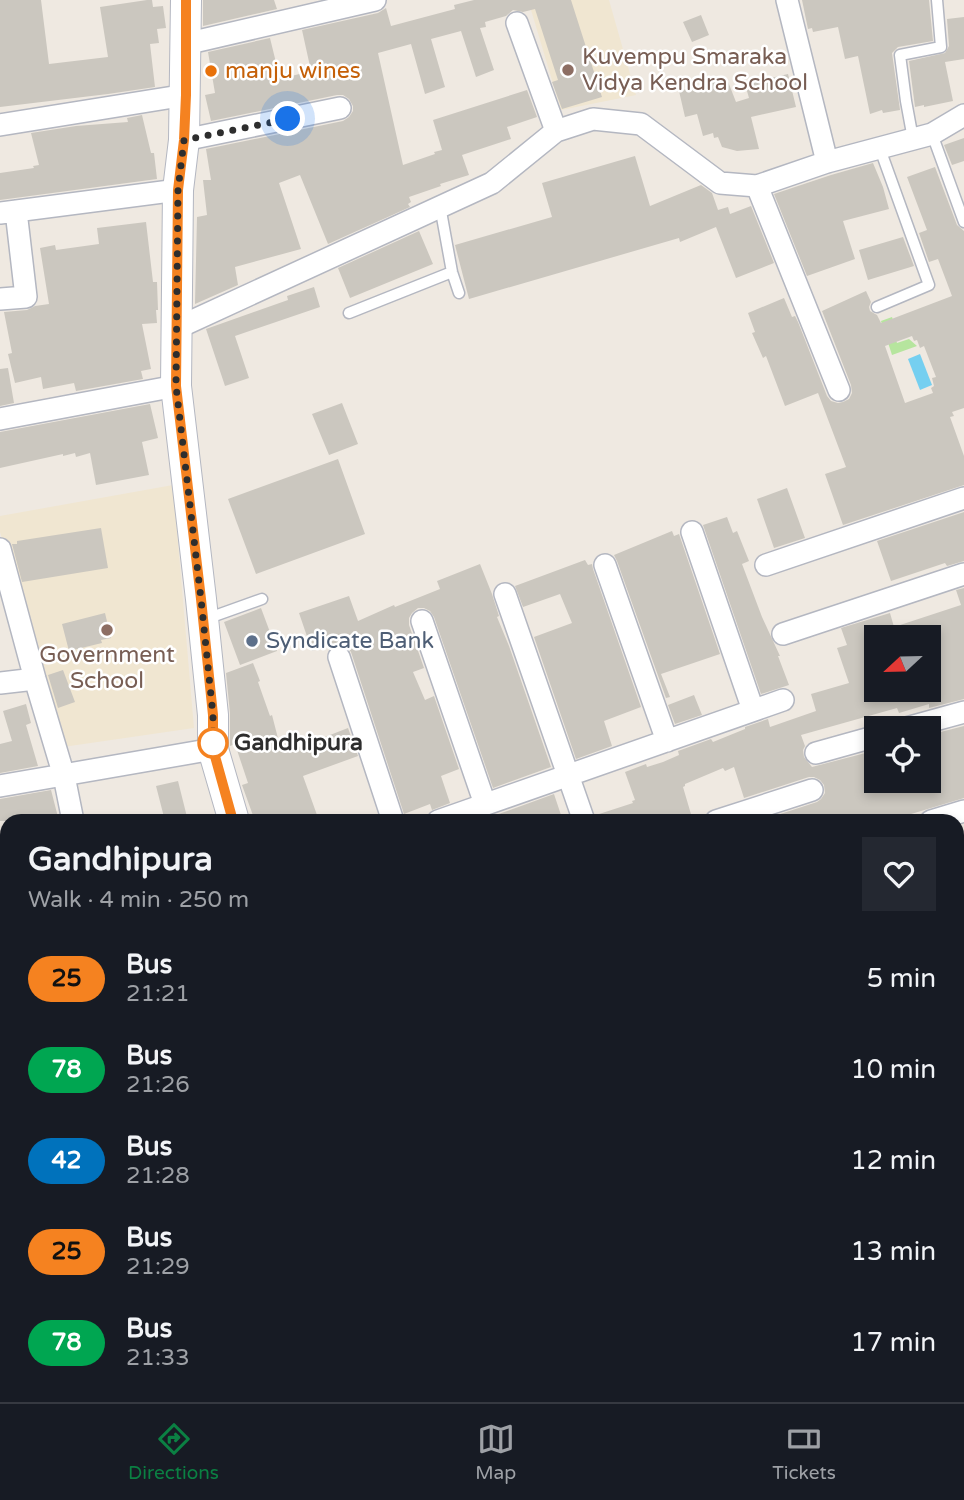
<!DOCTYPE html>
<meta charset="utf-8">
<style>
body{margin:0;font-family:"Varela Round",sans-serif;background:#242831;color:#f1f3f6;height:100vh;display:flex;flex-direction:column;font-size:26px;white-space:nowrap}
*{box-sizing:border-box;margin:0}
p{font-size:23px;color:#9ea1a6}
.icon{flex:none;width:38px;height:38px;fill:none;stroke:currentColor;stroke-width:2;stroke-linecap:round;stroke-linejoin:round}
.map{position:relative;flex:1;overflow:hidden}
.details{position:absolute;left:0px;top:814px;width:964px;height:590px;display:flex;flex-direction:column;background:#171b24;border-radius:21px 21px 0 0;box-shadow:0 4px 10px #0003}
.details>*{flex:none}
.badge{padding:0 14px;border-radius:23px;font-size:24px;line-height:46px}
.needle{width:46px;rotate:248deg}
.tools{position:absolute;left:864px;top:625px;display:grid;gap:14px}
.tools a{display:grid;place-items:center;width:77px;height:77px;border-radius:0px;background:#171b24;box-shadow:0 4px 10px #0003;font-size:35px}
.you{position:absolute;width:35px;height:35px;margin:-18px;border:5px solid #fff;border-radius:50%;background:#1a73e8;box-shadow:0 0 0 10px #1a73e833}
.map>.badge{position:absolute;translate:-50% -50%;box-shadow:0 0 0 4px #fff}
.round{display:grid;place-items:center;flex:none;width:74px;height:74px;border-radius:0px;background:#242831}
.overview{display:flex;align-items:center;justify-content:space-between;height:119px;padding:0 28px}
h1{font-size:33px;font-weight:700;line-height:52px}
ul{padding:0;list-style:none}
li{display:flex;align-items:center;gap:21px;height:91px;padding:0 28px}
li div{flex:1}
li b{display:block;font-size:26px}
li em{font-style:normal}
li .badge{min-width:77px;font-weight:700;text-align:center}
.menu{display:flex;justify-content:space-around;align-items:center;height:98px;border-top:2px solid #363941;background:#171b24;font-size:19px;color:#9ea1a6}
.menu a{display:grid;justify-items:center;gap:4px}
.menu .current{color:#0b8043}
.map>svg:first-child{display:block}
.education{fill:#f0e6d1}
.green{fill:#b6e59e}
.water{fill:#75cff0}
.building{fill:#cbc7bf;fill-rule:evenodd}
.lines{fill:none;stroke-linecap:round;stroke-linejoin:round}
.lane-casing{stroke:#b4b7c1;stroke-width:13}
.street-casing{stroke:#b4b7c1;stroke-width:24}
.secondary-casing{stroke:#b4b7c1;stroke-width:32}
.lane{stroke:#fff;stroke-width:10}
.street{stroke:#fff;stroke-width:21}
.secondary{stroke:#fff;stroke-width:30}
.line-casing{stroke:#fff;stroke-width:16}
.line{stroke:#f58220;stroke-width:10}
.walk{stroke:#2e2e2e;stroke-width:7;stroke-dasharray:0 12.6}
.education-dot{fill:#8d6e63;stroke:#fff;stroke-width:2.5}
.food-dot{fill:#e8710a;stroke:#fff;stroke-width:2.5}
.service-dot{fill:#5c6f8a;stroke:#fff;stroke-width:2.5}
.stop-dot{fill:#fff;stroke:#f58220;stroke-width:3.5}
.labels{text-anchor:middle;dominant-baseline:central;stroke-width:5;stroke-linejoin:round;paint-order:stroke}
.education-label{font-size:23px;fill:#785e54;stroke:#fff;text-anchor:start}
.food-label{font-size:23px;fill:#c56008;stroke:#fff;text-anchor:start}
.service-label{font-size:23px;fill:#4e5e75;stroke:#fff;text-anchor:start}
.stop-label{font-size:23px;font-weight:bold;fill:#2e2e2e;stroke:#fff;text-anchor:start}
</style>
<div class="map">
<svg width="964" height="1402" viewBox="0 0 964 1402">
<rect width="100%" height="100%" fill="#efe9e1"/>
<path class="education" d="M528,0H609L636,95L561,110Z
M173,485L194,728L63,747L0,532V516Z"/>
<path class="green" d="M892,317L896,329L893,331L897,343L909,339L917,346L892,355L881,321Z"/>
<path class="water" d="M920,354L932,385L920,390L908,359Z"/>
<path class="building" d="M0,0H41L49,64L108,57L100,7L147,0H152L153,7L163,6L166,28L157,29L159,43L150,44L155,87L108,94L0,107Z
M203,0H274L277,9L203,26Z
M474,0H571L602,97L562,109L552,82L558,80L535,9L523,12L513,10L506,16L485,22L486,27L480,28L494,70L476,77L461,31L431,39L445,87L425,94L411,44L378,53L403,165L435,154L434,152L442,150L433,120L527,90L537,117L507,127L511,139L462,155L469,175L440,184L441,186L409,197L411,202L408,204L410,207L328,244L300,175L279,183L301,249L235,267L238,285L195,304L197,217L207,215L203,180H211L206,149L343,121L349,117L353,111V106L349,99L343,95H337L211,121L205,95L215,93L208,52L270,38L280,79L311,71L302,30L378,13L386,8L391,26L455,9L454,5Z
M802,0H929L933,41L898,47L892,53L900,110L883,113L882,110L870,114L858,56L845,59L838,27L813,32L812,28L808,29Z
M701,15L709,35L692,42L683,22Z
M964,17V59L945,62L953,101L924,107V105L915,107L909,61L945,53L949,46L947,19Z
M788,74L796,107L751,117L759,149L737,151L722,147L718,137L714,138L713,133L703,136L697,114L685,117L679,91L727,79L736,102L749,98L745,84Z
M142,115L151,153H154L157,179L0,200V173L34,168L33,166L39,165L31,133L76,126L128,122L127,118Z
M964,138V161L952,165L944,145Z
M635,156L650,206L701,185L712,193L718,210L728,207L730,214L751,206L774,263L736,278L716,227L680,242L679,238L469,299L455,245L552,217L542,183Z
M873,163L883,187L889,209L843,221L855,259L807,276L774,194L831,175Z
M935,167L957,225L964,231V408L952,412L954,416L950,417L964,456V485L843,525L825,474L846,467L818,393L785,406L766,356L763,358L752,333L755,332L748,313L784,298L792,317L795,316L798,322L827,396L831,401L838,403L843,402L849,399L852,393L851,385L822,311L866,291L871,302L869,307L870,311L877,315L881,323L952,296L938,259L929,262L919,233L927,230L907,177ZM912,336L914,341L917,340L920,348L924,346L936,377L932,378L934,386L931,388L933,393L905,403L885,346Z
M146,222L153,282H157L158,310H156L157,323L142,324L151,369L141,371L143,379L76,391L74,383L43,389L41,377L15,383L8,354L12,353L4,312L27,310L35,306L49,304L40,248L55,245L56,250L99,244L97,228Z
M419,231L433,264L350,298L338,268Z
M903,237L914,266L868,280L859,250Z
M314,287L320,307L235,336L249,378L225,386L206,329L288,300L287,296Z
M8,368L14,403L0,406V369Z
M342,403L358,444L329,455L312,414Z
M150,404L158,438L142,442L149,475L96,485L90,453L76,457L75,453L63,456V454L0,468V432Z
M338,459L365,534L256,574L228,499Z
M787,488L805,538L774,548L757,499Z
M964,512V561L947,566L945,563L891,581L877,541Z
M727,517L733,533L737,531L749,561L742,564L762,617L780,656H778L789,685L761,694L703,525Z
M101,528L108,568L22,582L12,544H17V541Z
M672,531L674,536L679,534L720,654L661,674L670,697L666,698L617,561L614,555Z
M585,560L588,565L592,564L593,569L641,707L604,721L612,746L576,759L534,637L572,623L560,594L523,607L515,586Z
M480,564L492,594L499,616L497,617L509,646L551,767L493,788L434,617L430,611L424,608H418L412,613L409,618V625L424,668L413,672L425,700L434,696L459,769L441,776L450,803L432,810L430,804L404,814L351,652L347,647L336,643L312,651L299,613L349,596L358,621L394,605L395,607L440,589L437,581Z
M964,588V699L929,708V704L899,713L897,708L801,735L805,746L803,750L804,757L812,767L877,750V780H929V735L964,726V798L888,821H759L817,802L821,799L825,793L824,785L820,780L814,777H809L744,798L734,767L725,771L723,768L685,784V786L683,787L693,821H597L596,815L633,803L632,801L635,800L625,772L646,764L647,767L663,762L679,755L678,751L711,739L713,742L745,729V727L768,719L770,727L816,711L811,694L849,683L837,648L847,645L841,628L890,613L894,627L961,605L956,590ZM877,637H929V690H877Z
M261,608L277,651L240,665L224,622Z
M105,613L111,638L101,640L102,643L69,651L62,624Z
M253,663L260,681L258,682L270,716L272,715L281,750L293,746L294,749L348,728L358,756L303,776L317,815L300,821H255L242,785L248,783L235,744L230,746V713L226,673Z
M63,670L75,702L58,708L48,675Z
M694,695L702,715L675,724L668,705Z
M26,704L31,723L26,725L38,766L0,773V744L12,741L3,711Z
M178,781L188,821H165L156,786Z
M51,790L59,821H0V799Z
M554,794L563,821H498L496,815Z"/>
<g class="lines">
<defs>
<path id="lane" d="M932,134L964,222
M913,139L906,101L900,55L941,47L937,0
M440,206L452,272L459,293
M877,307L929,285L880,149
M349,313L452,272
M206,619L262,599
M730,1396L732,1402"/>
<path id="street" d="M787,0L827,162
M517,23L556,131
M185,44L375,0
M0,125L186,95
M184,140L340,108
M757,186L839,390
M0,213L178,190
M0,299L26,297L16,211
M177,328L492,183L556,131L593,119L641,124L720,183L757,186L827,162L932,134L964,115
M0,419L176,386
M692,532L753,710
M0,549L35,679L64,776L73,821
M605,565L667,741
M766,565L964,498
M505,594L584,821
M422,621L485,804
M783,634L964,574
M339,657L393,821
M0,683L35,679
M906,728L964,712
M816,753L877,736
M0,786L213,749
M438,821L783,700
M716,821L812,790
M931,821L964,811
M0,921L7,919
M0,989L7,987
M957,1013L964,1011
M0,1046L7,1045
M0,1098L7,1113
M957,1163L964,1162
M0,1184L7,1183
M69,1396L70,1402"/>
<path id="secondary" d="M186,0L184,140L178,190L176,386L201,599L213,715V749L234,821
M433,1396L435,1402"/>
</defs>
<use href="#lane" class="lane-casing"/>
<use href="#street" class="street-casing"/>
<use href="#secondary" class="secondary-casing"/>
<use href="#lane" class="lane"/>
<use href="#street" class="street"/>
<use href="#secondary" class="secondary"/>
</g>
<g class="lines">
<defs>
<path id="line" d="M186,0V95L184,140L178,190L176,386L201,599L213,715V749L233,821"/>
</defs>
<use href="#line" class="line-casing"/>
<use href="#line" class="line"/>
<path class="walk" d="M213,743V715L201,599L176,386L178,190L184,140L288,119"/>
</g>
<g class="education-dot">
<circle cx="568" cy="70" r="7"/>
<circle cx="107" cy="630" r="7"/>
</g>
<circle class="food-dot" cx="211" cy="71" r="7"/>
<circle class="service-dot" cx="252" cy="641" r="7"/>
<circle class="stop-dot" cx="213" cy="743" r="14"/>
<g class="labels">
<g class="education-label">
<text x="582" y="57">Kuvempu Smaraka<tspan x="582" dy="26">Vidya Kendra School</tspan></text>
<text x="107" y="655" text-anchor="middle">Government<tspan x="107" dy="26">School</tspan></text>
</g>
<g class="food-label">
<text x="225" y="71">manju wines</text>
</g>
<g class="service-label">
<text x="266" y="641">Syndicate Bank</text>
</g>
<g class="stop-label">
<text x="234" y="743">Gandhipura</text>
</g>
</g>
</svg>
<div class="tools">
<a><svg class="needle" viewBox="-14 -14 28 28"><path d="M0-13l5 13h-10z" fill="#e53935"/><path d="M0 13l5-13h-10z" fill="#9ea1a6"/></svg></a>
<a><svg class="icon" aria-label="locate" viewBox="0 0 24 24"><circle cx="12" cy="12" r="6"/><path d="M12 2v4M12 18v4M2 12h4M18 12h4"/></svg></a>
</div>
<div class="you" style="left:288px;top:119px"></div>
<section class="details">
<div class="overview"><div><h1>Gandhipura</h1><p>Walk · 4 min · 250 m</p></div><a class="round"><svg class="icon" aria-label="heart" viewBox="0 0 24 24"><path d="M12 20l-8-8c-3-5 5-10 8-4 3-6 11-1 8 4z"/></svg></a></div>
<ul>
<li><span class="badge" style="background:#f58220;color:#111">25</span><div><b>Bus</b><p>21:21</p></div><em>5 min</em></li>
<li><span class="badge" style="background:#00a651;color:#fff">78</span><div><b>Bus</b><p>21:26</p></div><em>10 min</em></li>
<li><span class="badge" style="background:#0072bc;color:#fff">42</span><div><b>Bus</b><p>21:28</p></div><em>12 min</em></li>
<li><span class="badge" style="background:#f58220;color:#111">25</span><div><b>Bus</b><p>21:29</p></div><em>13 min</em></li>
<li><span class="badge" style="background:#00a651;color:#fff">78</span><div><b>Bus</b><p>21:33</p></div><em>17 min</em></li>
</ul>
</section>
</div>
<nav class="menu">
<a class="current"><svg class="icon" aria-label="directions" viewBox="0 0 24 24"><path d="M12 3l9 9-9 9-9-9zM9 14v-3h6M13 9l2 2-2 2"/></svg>Directions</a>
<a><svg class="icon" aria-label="map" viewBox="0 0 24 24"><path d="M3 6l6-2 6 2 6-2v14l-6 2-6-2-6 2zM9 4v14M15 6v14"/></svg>Map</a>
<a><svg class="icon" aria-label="tickets" viewBox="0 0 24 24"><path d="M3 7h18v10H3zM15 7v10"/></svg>Tickets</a>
</nav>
